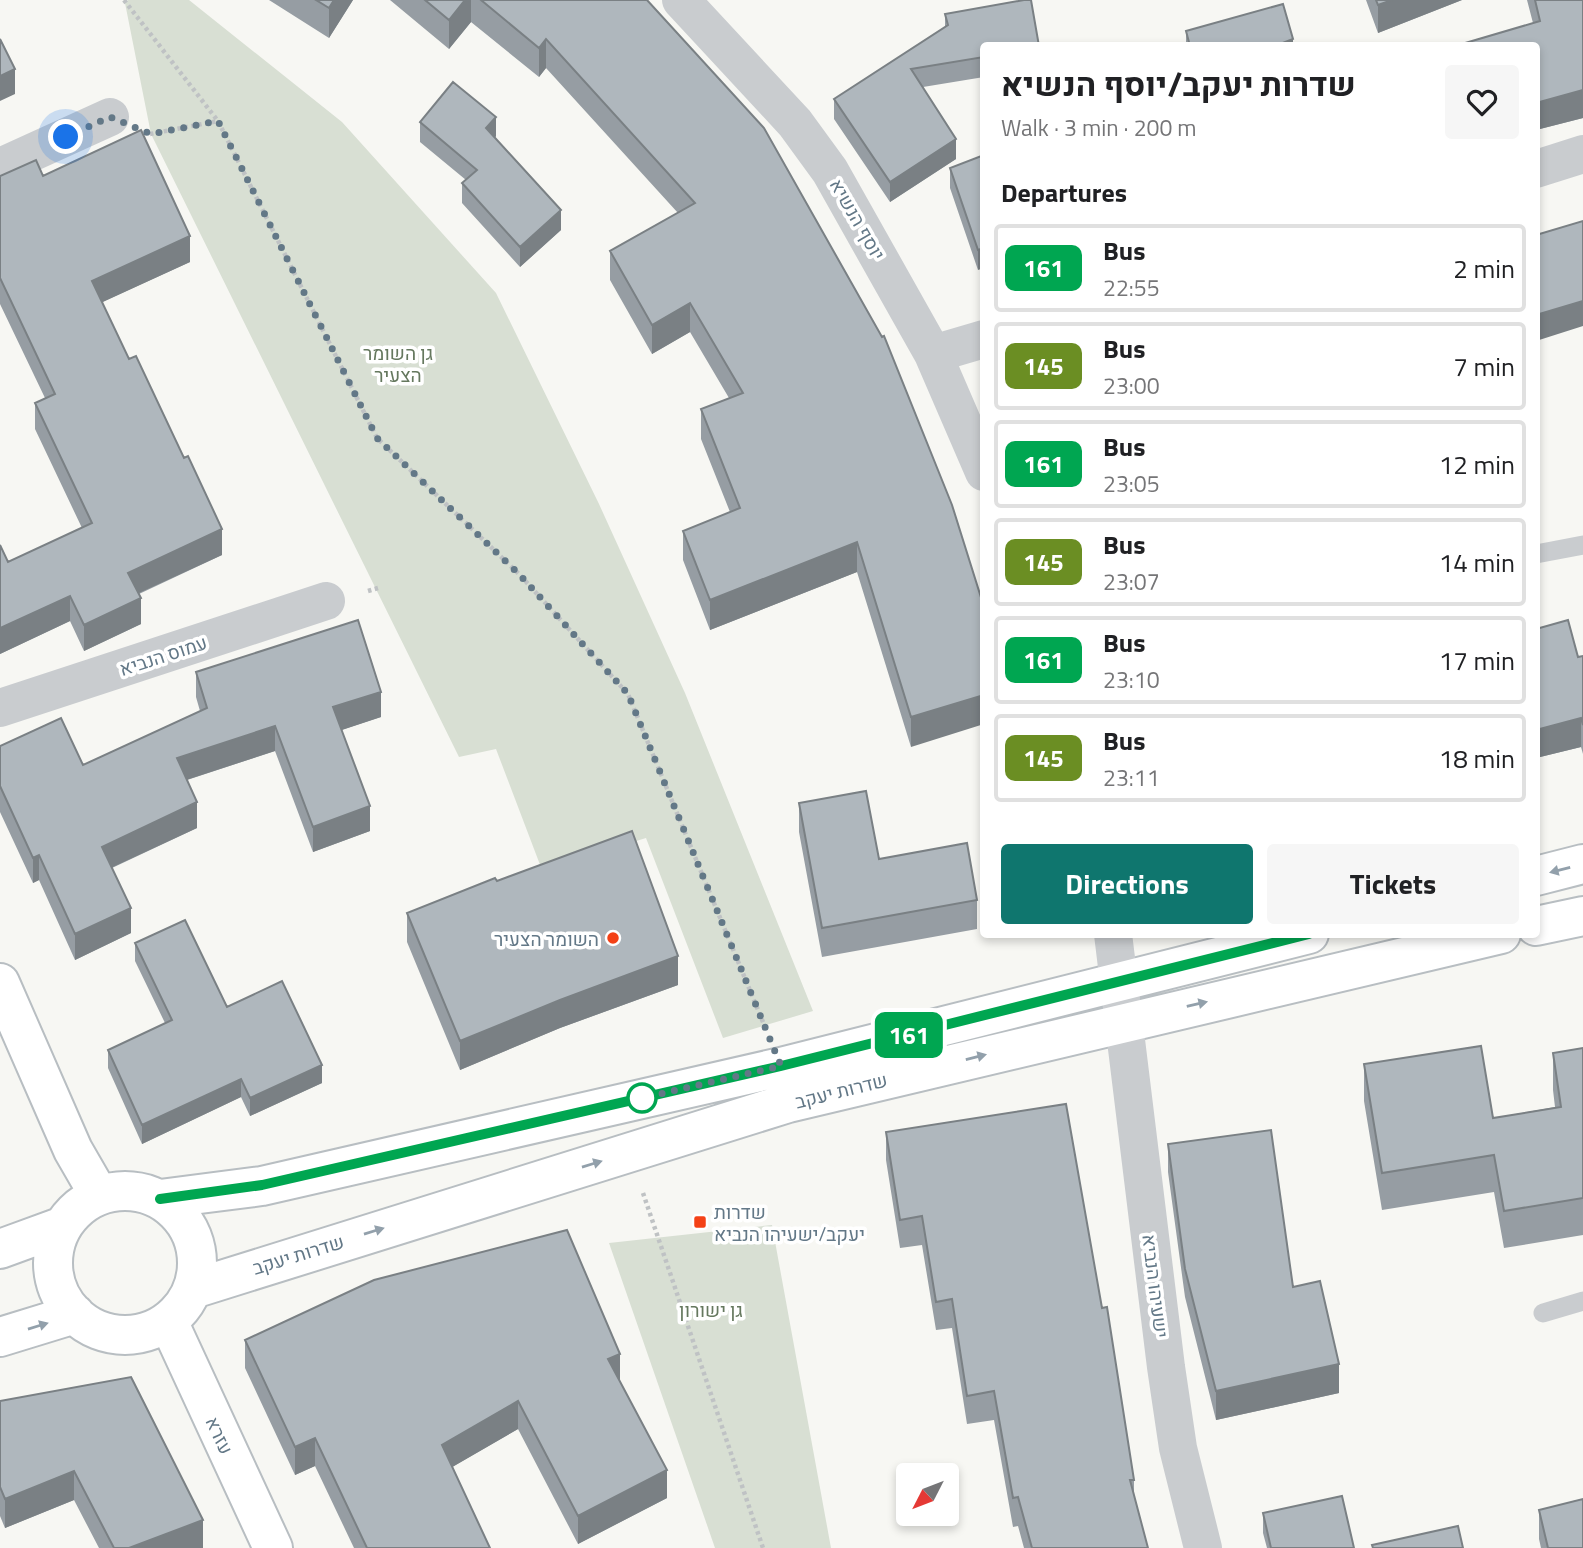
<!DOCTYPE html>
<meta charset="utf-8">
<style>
body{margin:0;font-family:"Titillium Web",Heebo,sans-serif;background:#f6f6f6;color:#202124;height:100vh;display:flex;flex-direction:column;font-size:26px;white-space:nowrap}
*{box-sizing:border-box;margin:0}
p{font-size:23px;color:#757577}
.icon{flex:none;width:38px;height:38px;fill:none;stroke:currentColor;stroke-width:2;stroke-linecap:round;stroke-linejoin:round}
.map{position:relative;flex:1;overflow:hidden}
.side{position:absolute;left:980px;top:42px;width:560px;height:896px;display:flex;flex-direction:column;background:#fff;border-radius:7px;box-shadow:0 4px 10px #0003}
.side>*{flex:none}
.badge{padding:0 14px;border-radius:10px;font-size:24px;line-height:46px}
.needle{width:46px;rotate:228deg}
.tools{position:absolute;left:896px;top:1463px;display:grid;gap:14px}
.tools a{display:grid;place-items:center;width:63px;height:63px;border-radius:7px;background:#fff;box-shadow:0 4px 10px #0003;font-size:35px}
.you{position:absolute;width:35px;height:35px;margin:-18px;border:5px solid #fff;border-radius:50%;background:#1a73e8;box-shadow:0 0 0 10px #1a73e833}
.map>.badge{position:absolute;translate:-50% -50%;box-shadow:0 0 0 4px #fff}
h2{padding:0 21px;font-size:26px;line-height:63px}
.round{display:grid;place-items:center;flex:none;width:74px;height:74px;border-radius:7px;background:#f6f6f6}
.head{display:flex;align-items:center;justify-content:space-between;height:119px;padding:0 21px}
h1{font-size:33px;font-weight:700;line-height:52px}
.primary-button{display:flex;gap:14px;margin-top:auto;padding:14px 21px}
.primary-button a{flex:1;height:80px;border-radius:7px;background:#0f766e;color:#fff;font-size:28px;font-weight:700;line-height:80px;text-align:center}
.primary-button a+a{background:#f6f6f6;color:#202124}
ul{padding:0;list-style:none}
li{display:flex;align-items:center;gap:21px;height:88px;margin:0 14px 10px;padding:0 7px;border:4px solid #e0e0e0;border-radius:7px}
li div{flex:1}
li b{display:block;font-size:26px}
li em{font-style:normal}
li .badge{min-width:77px;font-weight:700;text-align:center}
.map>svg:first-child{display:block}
.green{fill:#d8dfd3}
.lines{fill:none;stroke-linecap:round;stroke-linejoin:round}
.secondary-casing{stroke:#b8bec2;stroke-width:42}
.path{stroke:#bfc2c4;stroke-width:4.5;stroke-dasharray:3.5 3.5;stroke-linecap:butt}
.lane{stroke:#c9cccf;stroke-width:19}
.street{stroke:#c9cccf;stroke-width:38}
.secondary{stroke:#fff;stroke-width:38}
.wall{fill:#969da3}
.shaded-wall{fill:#7a8084}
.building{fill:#afb7bd;stroke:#7a8084;stroke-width:2}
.oneway{fill:#92a0ab}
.line-casing{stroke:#fff;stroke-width:16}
.line{stroke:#00a651;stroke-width:10}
.walk{stroke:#637887;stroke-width:7;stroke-dasharray:0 12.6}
.poi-dot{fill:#f44116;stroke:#fff;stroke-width:2.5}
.stop-dot{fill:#fff;stroke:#00a651;stroke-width:3.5}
.labels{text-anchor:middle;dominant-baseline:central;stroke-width:7;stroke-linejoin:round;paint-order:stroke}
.street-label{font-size:19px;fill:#637887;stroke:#fff}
.park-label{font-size:19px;fill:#65785e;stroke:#fff}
.poi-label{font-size:19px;fill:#637887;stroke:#fff;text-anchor:end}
</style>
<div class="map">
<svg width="1583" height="1548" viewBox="0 0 1583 1548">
<rect width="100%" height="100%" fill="#f7f7f3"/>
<path class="green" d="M128,0H189L342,122L496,293L599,504L685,693L813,1011L723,1038L646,838L542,870L496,749L459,757L151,134L125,3Z
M772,1225L831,1548H715L609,1243Z"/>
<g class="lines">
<defs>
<path id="secondary" d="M1536,876L1583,864
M1536,926L1583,916
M0,983L73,1150L99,1195
M53 1263a72 72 0 1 1 144 0a72 72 0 1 1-144 0Z
M160,1199L262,1186L781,1067L1309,934
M0,1249L63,1226
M193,1289L788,1103L1501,934
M168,1321L273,1548
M0,1337L75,1314"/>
</defs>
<use href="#secondary" class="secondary-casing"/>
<path class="path" d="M124,0L218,121L377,438L519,574L628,694L765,1027
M150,134L218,121
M368,591L378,588
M643,1193L763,1548"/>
<path class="lane" d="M1536,554L1583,545
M1543,1313L1583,1301"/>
<path class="street" d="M681,0L795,123L830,171L933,354L984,472
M0,167L110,117
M1536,169L1583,154
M933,354L984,339
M0,708L326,601
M1113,934L1166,1367L1178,1448L1203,1548"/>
<use href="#secondary" class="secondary"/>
</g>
<path class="wall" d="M269,0H353L329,38Z
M390,0H647L952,505L911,747L857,572L710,630L683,560V531L730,512L701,439V409L729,398L690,332L652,354L610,280V251L678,213L546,68L539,77L471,22L449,49Z
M1366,0H1462L1378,33Z
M1527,0H1583V118L1536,130V46L1533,23Z
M945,14L984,46V77L923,87L956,159L890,202L834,119V99L945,27Z
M1186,31L1293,46H1186Z
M420,122L496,136L495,138L561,230L520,267L462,203V183L466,180L420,142Z
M984,155L978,270L950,188V168Z
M0,176H43L190,262L102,302L222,555L139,594L141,624L84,651L70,621L0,654V545L8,562L82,528L35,429V403L45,398L0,304Z
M1536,629L1578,657L1583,656V754L1581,747L1536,758Z
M196,672L381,717L341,730L370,831L313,852L275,751L187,780L197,828L112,868L131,933L75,960L39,880L33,883L0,812V746L83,765L200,711L196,697Z
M799,803L879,859L977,900V929L822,957L799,832Z
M497,881L678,985L560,1028L460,1070L407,942V913Z
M135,943L227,1007L322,1083L250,1116L241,1097L142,1144L108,1068V1050L165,1023L135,961Z
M1583,1048V1235L1504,1248L1494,1192L1382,1210L1364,1101V1064L1493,1118L1555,1107L1553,1090V1053Z
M886,1132L1102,1308L1134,1480V1498L1148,1548H1024L1018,1526L1013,1527L994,1420L967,1424L952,1328L936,1330L922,1245L900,1248L886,1160Z
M1168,1144L1293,1287L1339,1393L1216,1420L1185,1297L1168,1172Z
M245,1340L620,1381L667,1498L578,1544L518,1429L452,1467L490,1548H354L315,1466L295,1475L245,1368Z
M0,1401L203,1548H99L74,1500L5,1528L0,1516Z
M1539,1510L1583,1548H1541L1539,1539Z
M1263,1513L1354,1548H1267L1263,1533Z"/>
<path class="shaded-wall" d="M334,0H353L329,38V8Z
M465,0H471V22L449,49V20Z
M1392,0H1462L1378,33V5Z
M546,39V68L539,77V48Z
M1293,39V46H1275Z
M15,69V94L0,101V76Z
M1583,90V118L1536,130V103Z
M496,117V136L486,148V128Z
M956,139V159L890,202V182Z
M561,210V230L520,267V247Z
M190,236V262L92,307V281Z
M984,248V268L978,270V250Z
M1583,301V326L1536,341V315Z
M690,303V332L652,354V325Z
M222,529V555L128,598V573Z
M857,542V572L710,630V600Z
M70,596V621L0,654V628Z
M141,598V624L84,651V625Z
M381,692V717L333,733V707Z
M984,695V724L911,747V717Z
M1581,718V747L1536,758V730Z
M275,726V751L177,783V758Z
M197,802V828L102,872V847Z
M370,806V831L313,852V827Z
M39,855V880L33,883V858Z
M131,908V933L75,960V934Z
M678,956V985L560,1028L460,1070V1041L560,1000Z
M322,1065V1083L250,1116V1098Z
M241,1079V1097L142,1144V1125Z
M620,1354V1382L608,1359Z
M1339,1364V1393L1216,1420V1391Z
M518,1401V1429L442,1473V1445Z
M315,1438V1466L295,1475V1447Z
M667,1470V1498L578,1544V1516Z
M74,1471V1500L5,1528V1499Z
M203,1520V1548H129Z"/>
<path class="building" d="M316,0H334L329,8Z
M425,0H465L449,20Z
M481,0H647L764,128L882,337L884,336L952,505L984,607V695L911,717L857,542L710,600L683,531L740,508L701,409L743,393L690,303L652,325L610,251L695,203L546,39L539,48Z
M1024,0H1031L1039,46H984V57L911,69L956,139L890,182L834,99L948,25L945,14Z
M1376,0H1392L1378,5Z
M1535,0H1583V90L1536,103V46H1455L1540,21Z
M1283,4L1293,39L1275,46H1190L1186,31Z
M0,39L15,69L0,76Z
M453,82L496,117L486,128L561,210L520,247L462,183L477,170L420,122Z
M141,130L190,236L92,281L129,359L136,356L184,458L188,456L222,529L128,573L141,598L84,625L70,596L0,628V545L8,562L92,523L35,403L55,394L0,278V176L36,160L43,176Z
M984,155V248L978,250L950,168Z
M1583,221V301L1536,315V235Z
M358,620L381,692L333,707L370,806L313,827L275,726L177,758L197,802L102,847L131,908L75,934L39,855L33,858L0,786V746L61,718L83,765L207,708L196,672Z
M1568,620L1578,657L1583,656V725L1581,718L1536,730V629Z
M866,791L879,859L967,843L977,900L822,928L799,803Z
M632,831L678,956L560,1000L460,1041L407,913L495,878L497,881Z
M185,920L227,1007L282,981L322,1065L250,1098L241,1079L142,1125L108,1050L172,1020L135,943Z
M1481,1046L1493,1118L1561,1107L1553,1053L1583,1048V1198L1504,1211L1494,1155L1382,1173L1364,1064Z
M1066,1104L1102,1308L1107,1307L1134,1480H1130L1148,1548H1032L1018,1497L1013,1498L994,1391L967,1396L952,1299L936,1302L922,1216L900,1220L886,1132Z
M1271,1130L1293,1287L1320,1281L1339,1364L1216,1391L1185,1269L1168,1144Z
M567,1230L620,1354L608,1359L667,1470L578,1516L518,1401L442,1445L490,1548H367L315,1438L295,1447L245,1340L374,1280Z
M131,1377L203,1520L129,1548H114L74,1471L5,1499L0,1487V1401Z
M1342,1496L1354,1548H1271L1263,1513Z
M1583,1499V1548H1548L1539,1510Z
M1458,1526L1463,1548H1373L1372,1545Z"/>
<defs><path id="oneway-solid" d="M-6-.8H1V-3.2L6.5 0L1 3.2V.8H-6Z" transform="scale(1.75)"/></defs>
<g class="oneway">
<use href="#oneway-solid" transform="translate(1560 870) rotate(166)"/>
<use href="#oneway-solid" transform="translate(1197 1004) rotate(-13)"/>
<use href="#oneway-solid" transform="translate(976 1057) rotate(-14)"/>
<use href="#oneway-solid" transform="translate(592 1164) rotate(-17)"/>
<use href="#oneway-solid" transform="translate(374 1231) rotate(-17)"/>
<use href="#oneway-solid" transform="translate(38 1326) rotate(-17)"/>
</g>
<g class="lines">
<defs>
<path id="line" d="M160,1199L262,1185L781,1066L1309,934"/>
</defs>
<use href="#line" class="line-casing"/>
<use href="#line" class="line"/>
<path class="walk" d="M66,137L110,117L151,134L218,121L377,438L519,574L628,694L781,1066L642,1098"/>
</g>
<g class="poi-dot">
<circle cx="613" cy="938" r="7"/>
<rect x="693" y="1215" width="14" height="14" rx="3.5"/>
</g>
<circle class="stop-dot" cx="642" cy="1098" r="14"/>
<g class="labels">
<g class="street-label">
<text transform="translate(858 219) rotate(60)">יוסף הנשיא</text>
<text transform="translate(163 655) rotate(-18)">עמוס הנביא</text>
<text transform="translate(841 1090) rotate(-14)">שדרות יעקב</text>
<text transform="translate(298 1254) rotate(-17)">שדרות יעקב</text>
<text transform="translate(1156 1286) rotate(83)">ישעיהו הנביא</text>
<text transform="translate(220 1435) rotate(65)">עזרא</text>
</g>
<g class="park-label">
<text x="398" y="352">גן השומר<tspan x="398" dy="22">הצעיר</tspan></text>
<text x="711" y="1309">גן ישורון</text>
</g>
<g class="poi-label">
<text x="599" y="938">השומר הצעיר</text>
<text x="714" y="1211" text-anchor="start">שדרות<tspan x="714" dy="22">יעקב/ישעיהו הנביא</tspan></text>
</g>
</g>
</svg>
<div class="tools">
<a><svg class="needle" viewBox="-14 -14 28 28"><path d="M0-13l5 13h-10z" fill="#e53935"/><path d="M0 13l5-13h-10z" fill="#757577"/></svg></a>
</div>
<div class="you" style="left:66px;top:137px"></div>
<b class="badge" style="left:909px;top:1035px;background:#00a651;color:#fff">161</b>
<section class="side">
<div class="head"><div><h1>שדרות יעקב/יוסף הנשיא</h1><p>Walk · 3 min · 200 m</p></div><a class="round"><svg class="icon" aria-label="heart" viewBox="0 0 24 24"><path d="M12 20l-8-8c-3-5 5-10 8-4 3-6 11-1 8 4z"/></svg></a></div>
<h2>Departures</h2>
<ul>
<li><span class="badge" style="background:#00a651;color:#fff">161</span><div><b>Bus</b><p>22:55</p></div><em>2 min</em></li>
<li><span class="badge" style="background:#6b8e23;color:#fff">145</span><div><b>Bus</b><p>23:00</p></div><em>7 min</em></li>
<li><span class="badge" style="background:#00a651;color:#fff">161</span><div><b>Bus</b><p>23:05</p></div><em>12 min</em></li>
<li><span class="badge" style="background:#6b8e23;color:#fff">145</span><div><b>Bus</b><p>23:07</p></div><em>14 min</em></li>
<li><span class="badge" style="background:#00a651;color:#fff">161</span><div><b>Bus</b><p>23:10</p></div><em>17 min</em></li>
<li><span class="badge" style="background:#6b8e23;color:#fff">145</span><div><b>Bus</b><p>23:11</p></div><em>18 min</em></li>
</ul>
<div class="primary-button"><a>Directions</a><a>Tickets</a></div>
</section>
</div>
